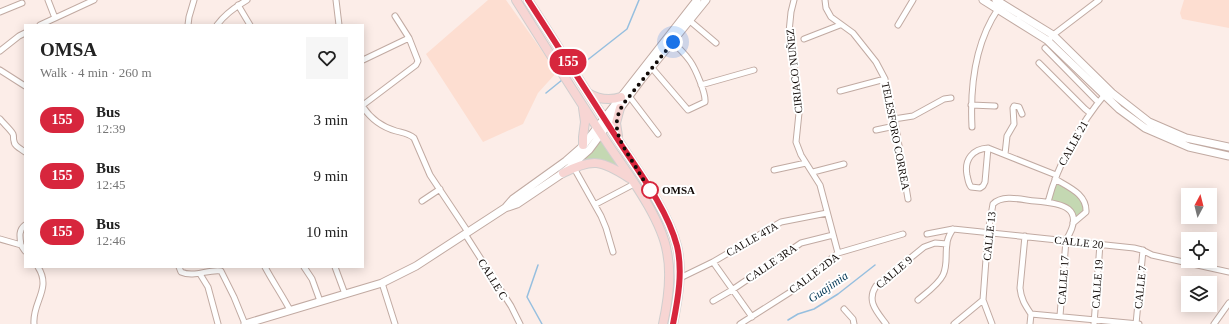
<!DOCTYPE html>
<meta charset="utf-8">
<style>
body{margin:0;font-family:Georgia,serif;background:#f6f6f6;color:#222;height:100vh;display:flex;flex-direction:column;font-size:15px;white-space:nowrap}
*{box-sizing:border-box;margin:0}
p{font-size:13px;color:#767676}
.icon{flex:none;width:22px;height:22px;fill:none;stroke:currentColor;stroke-width:2;stroke-linecap:round;stroke-linejoin:round}
.map{position:relative;flex:1;overflow:hidden}
.drawer{position:absolute;left:24px;top:24px;width:340px;height:244px;display:flex;flex-direction:column;background:#fff;border-radius:0px;box-shadow:0 2px 10px #0003}
.drawer>*{flex:none}
.badge{padding:0 8px;border-radius:13px;font-size:14px;line-height:26px}
.needle{width:26px;rotate:7deg}
.controls{position:absolute;left:1181px;top:188px;display:grid;gap:8px}
.controls a{display:grid;place-items:center;width:36px;height:36px;border-radius:0px;background:#fff;box-shadow:0 2px 10px #0003;font-size:20px}
.you{position:absolute;width:20px;height:20px;margin:-10px;border:3px solid #fff;border-radius:50%;background:#1a73e8;box-shadow:0 0 0 6px #1a73e833}
.map>.badge{position:absolute;translate:-50% -50%;box-shadow:0 0 0 2px #fff}
.round{display:grid;place-items:center;flex:none;width:42px;height:42px;border-radius:0px;background:#f6f6f6}
.summary{display:flex;align-items:center;justify-content:space-between;height:68px;padding:0 16px}
h1{font-size:19px;font-weight:700;line-height:30px}
ul{padding:0;list-style:none}
li{display:flex;align-items:center;gap:12px;height:56px;padding:0 16px}
li div{flex:1}
li b{display:block;font-size:15px}
li em{font-style:normal}
li .badge{min-width:44px;font-weight:700;text-align:center}
.map>svg:first-child{display:block}
.built{fill:#fdded1}
.green{fill:#c4d8b2}
.lines{fill:none;stroke-linecap:round;stroke-linejoin:round}
.stream{stroke:#96bfdf;stroke-width:1.5}
.street-casing{stroke:#c1aaa2;stroke-width:7}
.secondary-casing{stroke:#c1aaa2;stroke-width:9}
.primary-casing{stroke:#d0cece;stroke-width:10}
.street{stroke:#fff;stroke-width:5}
.secondary{stroke:#fff;stroke-width:7}
.primary{stroke:#f7d5d3;stroke-width:8}
.line-casing{stroke:#fff;stroke-width:9}
.line{stroke:#d7263d;stroke-width:6}
.walk{stroke:#120b08;stroke-width:4;stroke-dasharray:0 7.2}
.stop-dot{fill:#fff;stroke:#d7263d;stroke-width:2}
.labels{text-anchor:middle;dominant-baseline:central;stroke-width:4;stroke-linejoin:round;paint-order:stroke}
.street-label{font-size:11px;fill:#120b08;stroke:#fff}
.stop-label{font-size:11px;font-weight:bold;fill:#120b08;stroke:#fff;text-anchor:start}
.water-label{font-size:12px;font-style:italic;fill:#013655;stroke:#fff}
</style>
<div class="map">
<svg width="1229" height="324" viewBox="0 0 1229 324">
<rect width="100%" height="100%" fill="#fcede8"/>
<path class="built" d="M488,0H506L557,72L538,93L523,124L483,142L426,54Z
M1184,0H1229V28L1182,19L1180,13Z"/>
<path class="green" d="M601,139L623,172L579,164Z
M1055,183L1071,191L1081,198L1084,210L1075,219C1070,204 1066,204 1050,202Z"/>
<g class="lines">
<path class="stream" d="M576,69L627,29L639,0
M546,93L562,80
M538,265L527,297L542,324
M788,320L798,314L814,309L838,294L875,265"/>
<defs>
<path id="street" d="M48,0L55,18
M336,0L339,25
M794,0L791,12L789,32L799,100V113L796,142L801,155L820,185L838,253
M825,0L826,8L831,17L853,33L876,62L885,79L894,116L908,199
M238,5L250,25
M0,12L22,3
M690,21L716,43
M40,25L94,0
M188,25L189,17L194,0
M217,25C225,14 235,7 247,0
M898,25L913,0
M804,39L840,25
M1048,41L1053,35L1099,0
M1045,48L1098,102
M0,51L19,36L25,33
M363,60L409,38
M1039,63L1085,109L1090,113
M652,68L688,110L705,102C706,93 695,68 690,61C685,54 677,46 670,40
M0,70L25,86
M701,85L754,70
M840,91L885,79
M629,96L658,134
M363,105L416,65L418,61L409,38L395,16
M971,105L995,106
M363,107C371,119 382,127 396,131C403,133 408,133 414,138L430,175L468,232
M0,119C4,124 10,129 13,134C14,136 13,139 14,141C14,146 21,149 25,152
M894,119L913,116L944,99L951,98
M972,127C970,87 975,43 998,9
M876,130L895,126
M988,148L985,182L983,186L980,188L971,187C968,183 968,179 967,175C964,159 973,149 988,148L1056,175
M1005,154L1007,136L1014,124L1013,108L1014,106L1019,107L1022,114
M574,168L601,216L606,228L613,252
M774,170L806,163
M813,172L844,164
M1055,179C1068,187 1087,194 1086,212L1073,223
M422,201L440,189
M1048,202C1058,163 1080,124 1106,93
M596,204L634,184
M465,234L511,306L520,324
M927,234L953,229L1134,248L1142,250L1152,255L1229,272
M1025,236L1020,288C1021,299 1025,305 1031,314
M0,239L21,245L25,251
M21,245C20,238 18,230 25,225
M713,262L752,317
M179,267L181,272C194,278 208,269 221,271L234,297L245,324
M265,267C273,282 282,295 290,310
M304,267L312,279L320,301
M335,267L345,294
M200,274L208,287L218,324
M680,278L713,262L781,222L827,213
M382,283L395,324
M918,300C926,293 938,285 943,275C948,265 945,254 947,244C947,238 950,234 953,229
M713,301L732,290L801,243L833,235
M844,309L853,319L854,324
M1031,314L1139,324
M34,324C32,302 52,289 38,267
M740,324L792,291L838,253L903,234
M886,324C877,312 866,301 876,286L924,247L935,243L947,244
M954,324L983,300
M992,324L983,300L988,232L993,204C1003,194 1023,200 1035,201C1063,203 1086,208 1066,240L1060,316
M1030,324L1031,314
M1094,324L1100,244
M1136,324L1143,250
M1214,324L1229,303"/>
<path id="secondary" d="M983,0L1047,40L1119,109L1145,128L1189,147L1229,156
M996,0L1053,35L1112,93L1149,122L1186,138L1229,147
M506,207L513,199L566,161L582,147L697,0
M245,324L382,283L416,266L505,208L517,204L563,173L589,150L641,80L706,0"/>
<path id="primary" d="M516,0C545,46 574,93 604,138C624,169 661,216 667,252C672,276 668,301 663,324
M528,0C559,48 589,95 620,143C639,172 668,212 677,246C683,271 678,299 673,324
M588,93C598,99 609,101 621,97
M583,108L585,122L583,137V145
M618,136L616,123L620,108
M563,173C593,158 601,160 629,178"/>
</defs>
<use href="#street" class="street-casing"/>
<use href="#secondary" class="secondary-casing"/>
<use href="#primary" class="primary-casing"/>
<use href="#street" class="street"/>
<use href="#secondary" class="secondary"/>
<use href="#primary" class="primary"/>
</g>
<g class="lines">
<defs>
<path id="line" d="M528,0C559,48 589,95 620,143C640,173 668,211 677,246C683,271 678,299 673,324"/>
</defs>
<use href="#line" class="line-casing"/>
<use href="#line" class="line"/>
<path class="walk" d="M650,190L652,194C645,183 639,172 632,161C620,141 609,126 624,103L673,42"/>
</g>
<circle class="stop-dot" cx="650" cy="190" r="8"/>
<g class="labels">
<g class="street-label">
<text transform="translate(794 71) rotate(-96)">CIRIACO NUÑEZ</text>
<text transform="translate(896 136) rotate(79)">TELESFORO CORREA</text>
<text transform="translate(1073 143) rotate(-61)">CALLE 21</text>
<text transform="translate(989 236) rotate(-84)">CALLE 13</text>
<text transform="translate(752 239) rotate(-30)">CALLE 4TA</text>
<text transform="translate(1079 242) rotate(6)">CALLE 20</text>
<text transform="translate(771 263) rotate(-34)">CALLE 3RA</text>
<text transform="translate(894 272) rotate(-40)">CALLE 9</text>
<text transform="translate(814 273) rotate(-37)">CALLE 2DA</text>
<text transform="translate(493 279) rotate(58)">CALLE C</text>
<text transform="translate(1063 280) rotate(-86)">CALLE 17</text>
<text transform="translate(1097 284) rotate(-86)">CALLE 19</text>
<text transform="translate(1140 287) rotate(-84)">CALLE 7</text>
</g>
<g class="stop-label">
<text x="662" y="190">OMSA</text>
</g>
<g class="water-label">
<text transform="translate(828 287) rotate(-34)">Guajimia</text>
</g>
</g>
</svg>
<div class="controls">
<a><svg class="needle" viewBox="-14 -14 28 28"><path d="M0-13l5 13h-10z" fill="#e53935"/><path d="M0 13l5-13h-10z" fill="#767676"/></svg></a>
<a><svg class="icon" aria-label="locate" viewBox="0 0 24 24"><circle cx="12" cy="12" r="6"/><path d="M12 2v4M12 18v4M2 12h4M18 12h4"/></svg></a>
<a><svg class="icon" aria-label="layers" viewBox="0 0 24 24"><path d="M12 4l9 5-9 5-9-5zM3 14l9 5 9-5"/></svg></a>
</div>
<div class="you" style="left:673px;top:42px"></div>
<b class="badge" style="left:568px;top:62px;background:#d7263d;color:#fff">155</b>
<section class="drawer">
<div class="summary"><div><h1>OMSA</h1><p>Walk · 4 min · 260 m</p></div><a class="round"><svg class="icon" aria-label="heart" viewBox="0 0 24 24"><path d="M12 20l-8-8c-3-5 5-10 8-4 3-6 11-1 8 4z"/></svg></a></div>
<ul>
<li><span class="badge" style="background:#d7263d;color:#fff">155</span><div><b>Bus</b><p>12:39</p></div><em>3 min</em></li>
<li><span class="badge" style="background:#d7263d;color:#fff">155</span><div><b>Bus</b><p>12:45</p></div><em>9 min</em></li>
<li><span class="badge" style="background:#d7263d;color:#fff">155</span><div><b>Bus</b><p>12:46</p></div><em>10 min</em></li>
</ul>
</section>
</div>
